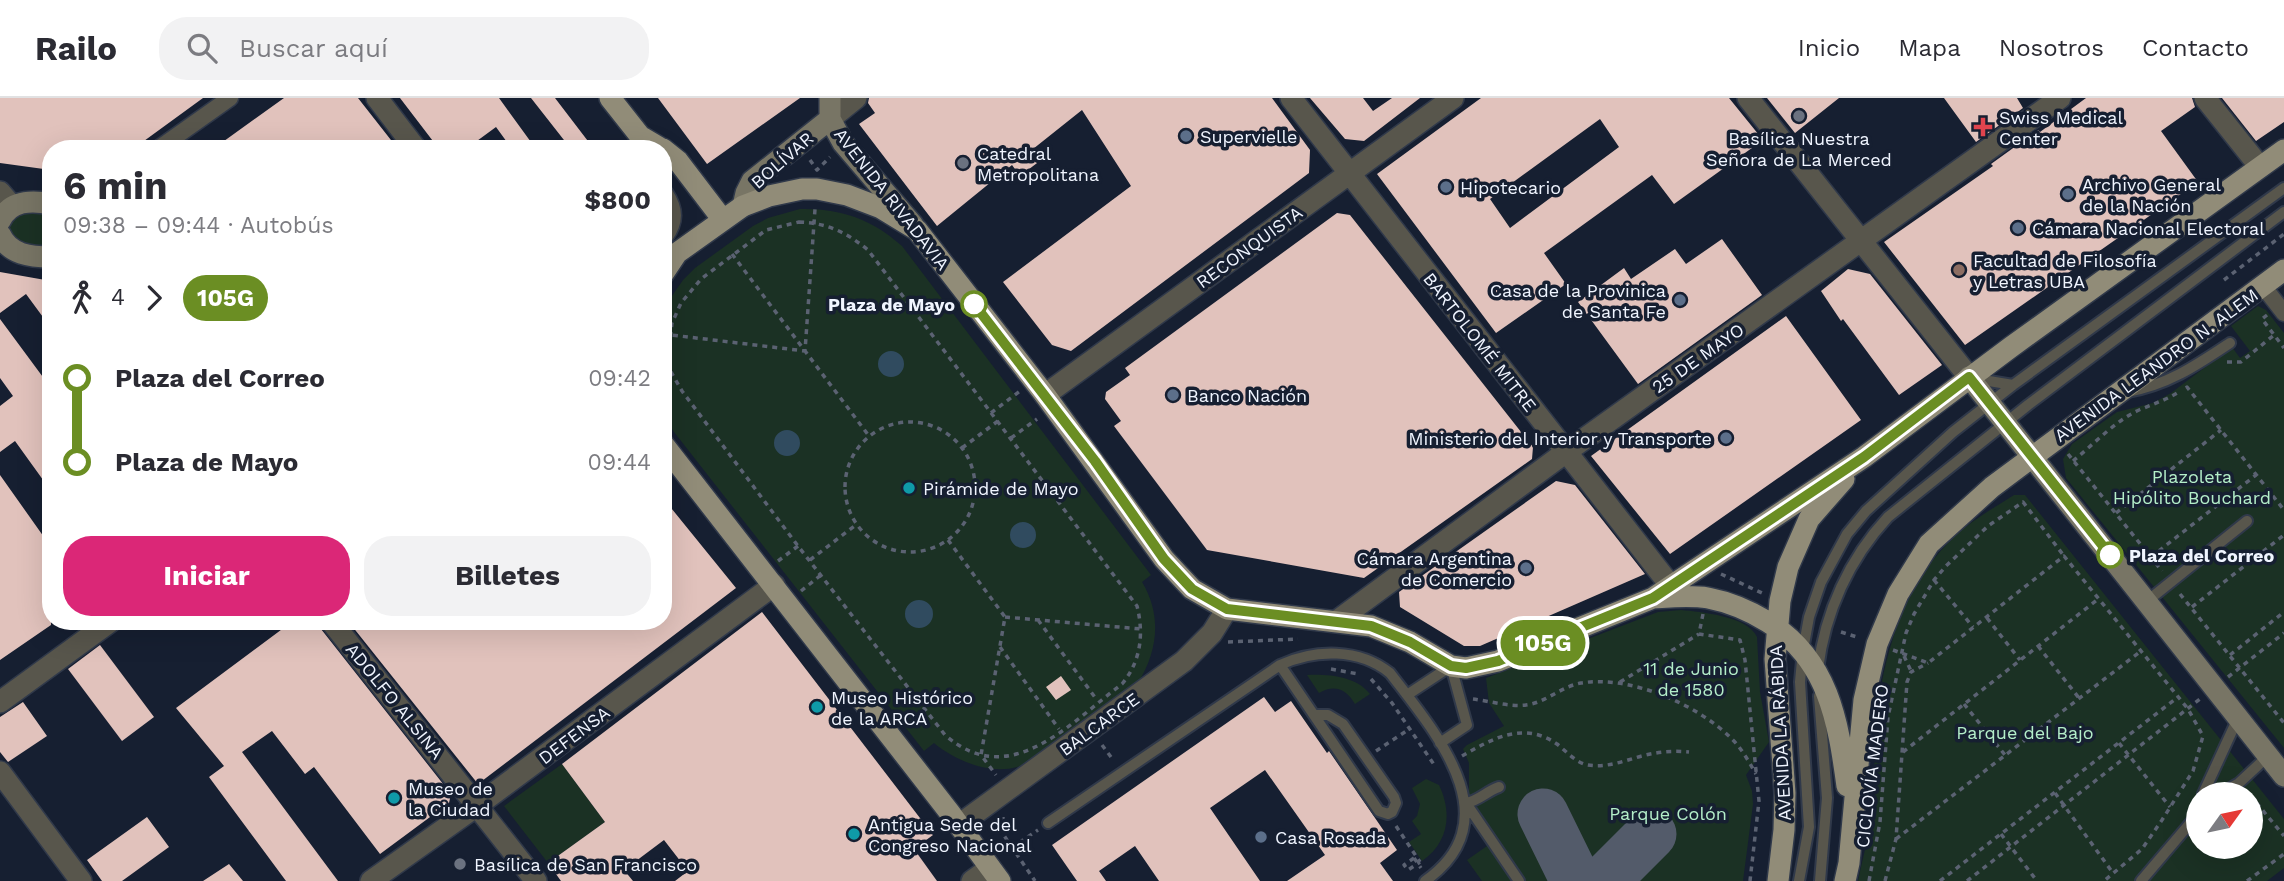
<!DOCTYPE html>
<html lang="es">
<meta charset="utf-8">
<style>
body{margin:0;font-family:"Work Sans",sans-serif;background:#f2f2f3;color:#2b2b33;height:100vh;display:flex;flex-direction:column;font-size:26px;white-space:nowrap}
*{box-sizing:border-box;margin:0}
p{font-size:23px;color:#7c7c81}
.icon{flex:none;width:38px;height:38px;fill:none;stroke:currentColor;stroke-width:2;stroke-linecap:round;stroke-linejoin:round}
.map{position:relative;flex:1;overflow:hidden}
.drawer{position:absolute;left:42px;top:42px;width:630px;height:490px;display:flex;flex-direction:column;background:#fff;border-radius:28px;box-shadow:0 7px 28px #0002}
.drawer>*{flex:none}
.badge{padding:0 14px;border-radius:23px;font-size:24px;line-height:46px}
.needle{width:46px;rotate:57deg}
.tools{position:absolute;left:2186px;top:684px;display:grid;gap:14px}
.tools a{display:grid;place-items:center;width:77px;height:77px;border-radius:50%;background:#fff;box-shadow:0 7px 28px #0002;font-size:35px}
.map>.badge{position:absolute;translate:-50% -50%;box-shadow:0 0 0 4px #fff}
.legs{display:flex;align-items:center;gap:10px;height:77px;padding:0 21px;font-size:23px}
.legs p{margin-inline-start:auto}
.head{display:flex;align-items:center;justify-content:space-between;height:119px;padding:0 21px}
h1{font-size:38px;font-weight:700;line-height:52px}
.action{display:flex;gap:14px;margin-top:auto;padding:14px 21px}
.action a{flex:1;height:80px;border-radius:28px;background:#db2777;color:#fff;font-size:28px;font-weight:700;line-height:80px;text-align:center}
.action a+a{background:#f2f2f3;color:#2b2b33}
ul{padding:0 21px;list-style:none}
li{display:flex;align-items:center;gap:24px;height:84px;font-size:26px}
li i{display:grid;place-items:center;width:10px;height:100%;margin:0 9px;background:currentColor}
li i::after{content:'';width:18px;height:18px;margin:-9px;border:5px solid;border-radius:50%;background:#fff}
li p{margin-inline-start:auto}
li:first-child i{background:linear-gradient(#0000 50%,currentColor 0)}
li:last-child i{background:linear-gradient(currentColor 50%,#0000 0)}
header{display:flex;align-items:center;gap:42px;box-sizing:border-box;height:98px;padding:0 35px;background:#fff;border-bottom:2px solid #e1e1e2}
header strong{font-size:33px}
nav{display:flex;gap:38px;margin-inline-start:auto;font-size:24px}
.search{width:490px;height:63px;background:#f2f2f3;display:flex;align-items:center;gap:18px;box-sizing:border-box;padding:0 24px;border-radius:28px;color:#7c7c81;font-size:26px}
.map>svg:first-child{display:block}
.green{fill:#1b3124;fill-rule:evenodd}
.water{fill:#304b5f}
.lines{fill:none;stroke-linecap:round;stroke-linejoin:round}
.taxiway{stroke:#535b6a;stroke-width:51}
.building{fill:#e1c2bc;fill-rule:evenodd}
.service-casing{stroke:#30394a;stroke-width:14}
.pedestrian-casing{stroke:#30394a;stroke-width:19}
.minor-casing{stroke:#30394a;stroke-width:24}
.tertiary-casing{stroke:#30394a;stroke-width:24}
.secondary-casing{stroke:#30394a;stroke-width:24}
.primary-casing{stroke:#30394a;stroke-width:24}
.path{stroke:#5b6272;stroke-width:3.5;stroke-dasharray:5 5;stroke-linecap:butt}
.service{stroke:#58564c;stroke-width:10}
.pedestrian{stroke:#58564c;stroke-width:16}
.minor{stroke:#58564c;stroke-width:21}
.tertiary{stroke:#58564c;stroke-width:21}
.secondary{stroke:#787565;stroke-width:21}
.primary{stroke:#918c78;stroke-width:21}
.path-bridge{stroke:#5b6272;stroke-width:3.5;stroke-dasharray:5 5;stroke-linecap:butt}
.line-1-casing{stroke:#fff;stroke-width:16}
.line-1{stroke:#6b8e23;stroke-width:10}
.worship-dot{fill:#6b7280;stroke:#161f31;stroke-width:2.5}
.health-dot{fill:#e0444e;stroke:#161f31;stroke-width:2.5}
.service-dot{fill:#5c6f8a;stroke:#161f31;stroke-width:2.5}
.education-dot{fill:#8d6e63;stroke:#161f31;stroke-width:2.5}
.stop-1-dot{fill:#fff;stroke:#6b8e23;stroke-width:3.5}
.culture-dot{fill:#0f9aa8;stroke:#161f31;stroke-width:2.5}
.labels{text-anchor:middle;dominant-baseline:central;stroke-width:7;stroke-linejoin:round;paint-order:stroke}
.poi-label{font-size:18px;fill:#f0f5ff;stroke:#161f31;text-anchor:start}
.street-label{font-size:18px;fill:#f0f5ff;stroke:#161f31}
.stop-label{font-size:18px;font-weight:bold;fill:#f0f5ff;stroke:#161f31;text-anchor:end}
.park-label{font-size:18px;fill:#b4eec9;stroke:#161f31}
</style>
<header>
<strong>Railo</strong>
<div class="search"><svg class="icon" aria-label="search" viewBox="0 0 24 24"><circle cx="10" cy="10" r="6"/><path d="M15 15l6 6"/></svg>Buscar aquí</div>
<nav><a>Inicio</a><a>Mapa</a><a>Nosotros</a><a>Contacto</a></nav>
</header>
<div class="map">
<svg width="2284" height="783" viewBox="0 0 2284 783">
<rect width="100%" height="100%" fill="#161f31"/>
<path class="green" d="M27,111L51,117V155L24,154L5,126Z
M800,111C840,110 872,121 902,148L1151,477L1142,484C1162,517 1158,553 1138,585C1116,601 1094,617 1073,633C1058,643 1044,656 1029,664C999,681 958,665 934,645L924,653L674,334L663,317V212L665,208L683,182L695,170L753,128L768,120Z
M2258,208L2266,212L2284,235V650L2066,380L2063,361L2072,346L2117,314L2153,305L2171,295L2232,249L2240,260L2250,253L2231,228Z
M2014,397H2025L2284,721V770L2267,783H1858C1863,759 1870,734 1872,710C1875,681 1874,652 1876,624C1883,559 1902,491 1949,444C1967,425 1992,411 2014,397ZM2198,696H2250V749H2198Z
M1681,512C1701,514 1748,518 1757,539L1760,594L1769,644L1746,677L1752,693L1753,706L1743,783H1482L1467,762L1497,741L1469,700V665L1463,651L1467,647L1504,628L1489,605L1486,580L1658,514Z
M1307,577C1328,576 1356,578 1370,596L1355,606C1346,591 1335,586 1319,595Z
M562,666L605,724L548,765L504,708Z
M1426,681L1439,687C1453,716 1448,745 1422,763L1409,744L1421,736L1412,723L1417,718L1420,706L1412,690Z"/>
<path class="water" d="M878 266a13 13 0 1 1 26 0a13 13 0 1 1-26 0Z
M774 345a13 13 0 1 1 26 0a13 13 0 1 1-26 0Z
M1010 437a13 13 0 1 1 26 0a13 13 0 1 1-26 0Z
M905 516a14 14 0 1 1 28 0a14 14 0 1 1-28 0Z"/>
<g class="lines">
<path class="taxiway" d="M1543,716L1571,773
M1606,781L1651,736"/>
</g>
<path class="building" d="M0,0H203L133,51H51V72L0,65Z
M284,0H358L398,51H213Z
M400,0H499L536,51H512L496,29L466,51H439Z
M531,0H555L594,51H571Z
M658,0H800L707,66Z
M869,0H1272L1310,52L1309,75L1071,253L1052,247L1003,184L1131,88L1082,12L1033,51L1041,62L1020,78L1012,67L937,128L859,26L875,15L868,5Z
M1310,0H1363L1373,13L1392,0H1420L1364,43L1345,41Z
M1481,0H1729L1763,42L1674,106L1652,77L1544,155L1566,186L1496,235L1377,76ZM1600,21L1619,49L1510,130L1490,101Z
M1767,0H1839L1795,35Z
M1944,0H2017L2023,10L1976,44Z
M2086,0H2192L2195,9L2161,33L2198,84L1965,247L1884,144L1993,68L1991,66L2038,32L2040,34Z
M2222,0H2284V24L2256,43Z
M1337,115L1350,117L1533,349L1532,361L1364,480L1207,452L1114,328L1121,323L1105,301L1106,294L1130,277L1125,270Z
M1722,141L1762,197L1638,286L1578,204L1624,170L1631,181L1675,151L1686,166Z
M1848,171L1870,176L1942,267L1899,297L1843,221L1841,223L1821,193Z
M0,174L51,183V230L26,196L0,215Z
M1786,218L1861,322L1670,456L1591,358Z
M0,221L51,290V393L15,343L0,354V308L13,298L0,280Z
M0,377L51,449V527L0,562Z
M1556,383L1575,387L1645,476L1480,548H1464L1400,509L1399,494Z
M663,400L736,490L478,686L348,523H663Z
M762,514L933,737L914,751L937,783H675L688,773L664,742L624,772L633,783H561L548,765L605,724L562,666Z
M293,523H318L321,531L451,696L449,705L380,756L314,669L305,676L272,633L242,654L338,783H286L209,679L224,668L176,610Z
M100,547L154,619L122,643L68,571Z
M1061,578L1071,592L1056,602L1046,589Z
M1264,599L1275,614L1291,603L1327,655L1329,653L1397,752L1380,765L1393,783H1287L1325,757L1265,672L1210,710L1260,783H1159L1135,748L1099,773L1106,783H1077L1052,747Z
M23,604L47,638L8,664L0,654V619Z
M147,719L169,749L122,783H102L87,762Z
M229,766L243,783H203Z"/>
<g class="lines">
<defs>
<path id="service" d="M1971,280L2013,287
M2127,294C2168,287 2197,267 2230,245
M2146,504L2247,423
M1280,567L1379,713L1388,716L1392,714L1396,705L1394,699L1343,626L1328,617H1314
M1818,571C1825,514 1849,461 1888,419L2028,307L2284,114
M1407,597L1451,568L1467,627L1440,645
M1819,598L1827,700L1820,783
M2203,696L2238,620
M2220,696L2239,685L2268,658
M1466,705L1519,783
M1466,705C1478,703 1487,693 1499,689
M1048,725L1280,567C1315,551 1359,550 1390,575C1436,635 1512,722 1425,783
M1799,783L1809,729L1800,584L1803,552L1809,519L1821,484L1847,436L1866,413L1953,334L2013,287L2284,90
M2141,783L2198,716"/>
<path id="pedestrian" d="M158,51L230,0
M2263,188L2284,215"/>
<path id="minor" d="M377,0L416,51
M1291,0L1670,487
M1748,0L1969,279
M2205,0L2260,69
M830,21L856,0
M0,94L12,108
M1045,297L1453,0
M331,523L536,783
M1337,523L1566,354L2060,0
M0,604L111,523
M0,674L81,783
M959,727L1184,563L1212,535L1227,511
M371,783L478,707L774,487
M972,783L990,770"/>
<path id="tertiary" d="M663,97C673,112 673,123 663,137"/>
<path id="secondary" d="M830,21L843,45L913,127
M830,21V0
M743,108L746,95L752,83L830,21
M0,123C10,102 31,102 51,106
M0,136C9,157 31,159 51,159
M1969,279L2284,678"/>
<path id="primary" d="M610,0L640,38L662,51
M663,51L678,63L723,122
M663,176L677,155L743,108L769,98L802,91H817L847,97L881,110L917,132L1045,297L1164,461L1192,491L1227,511L1371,528L1410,544L1451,568L1466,570L1498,563L1653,500L1864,359L2011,249L2284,52
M663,346L950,715L1000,783
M1653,500C1671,499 1690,497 1708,500C1729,504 1750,513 1768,524C1828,561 1838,622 1847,688
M1778,783L1784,732L1785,695L1775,561L1780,503L1788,469L1809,421L1844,381
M1845,783L1849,765L1864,602L1877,546L1898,496L1929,446L1992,389L2284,172"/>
</defs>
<use href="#service" class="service-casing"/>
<use href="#pedestrian" class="pedestrian-casing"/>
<use href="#minor" class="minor-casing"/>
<use href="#tertiary" class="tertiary-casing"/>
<use href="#secondary" class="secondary-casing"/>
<use href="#primary" class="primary-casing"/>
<path class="path" d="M810,62L817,72L830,59
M799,124C827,125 846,134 868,152L1137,508C1144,536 1141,563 1122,586C1070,625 1010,694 945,637L798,448L682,293L671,274L668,262L672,225L681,205L701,181L766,132Z
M732,156L869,338
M2224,182L2284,136
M2267,217L2262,221L2284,250
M663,236L805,253L815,111
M2227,264H2241L2274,237
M2186,290L2187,289L2284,412
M991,315L1020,293
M845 389a65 65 0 1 1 130 0a65 65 0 1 1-130 0Z
M1011,340L1037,321
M962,350L998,323
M2068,356L2162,473
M2073,363C2094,346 2115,323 2139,312C2153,306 2166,302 2179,294
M2116,415L2221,332
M948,442L1005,519L981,657L996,677
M2151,459L2256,377
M810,462L857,426
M778,463L798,448
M1721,476L1762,495
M1934,482L1973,529
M801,493L821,477
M2180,496L2284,625
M2192,509L2284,437
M1703,516L1699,536L1740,542L1745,562L1759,703L1750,783
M1005,519L1141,531
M1987,520L2020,562
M1038,522L1097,602
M1841,534L1860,540
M1228,544L1298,541
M2038,548L2079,600
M1000,549L1059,631
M1893,552L1928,565L2064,458L2188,611L2203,638L2193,673L2162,722L2142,751L2104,783
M2230,557L2284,514
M1904,558L1911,573
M1331,571L1358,576
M2228,579L2284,535
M1371,581L1392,605L1435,668
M1620,584L1699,536
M1473,601C1489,603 1510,609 1526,607C1545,605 1562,588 1581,585C1630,577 1697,606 1732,641C1742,651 1749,664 1756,676
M1964,606L2005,657
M2119,645L2170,709
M1102,647L1114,663
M1376,653L1411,630
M1903,654L2097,502
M1462,658C1493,640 1524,623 1557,646C1566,653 1576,665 1588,667C1611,671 1634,658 1656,655C1667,653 1678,653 1689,654
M2055,695L2113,775
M2250,697L2284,738
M1003,719V736L1035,783
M1396,728L1420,764
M2001,736L2037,783
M1896,741L2141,553
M1011,750L1038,732
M1414,760L1421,770
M1869,783L1880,724L1888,619L1906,535L1914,516L1934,482L1946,468L1988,428L2023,404L2064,458
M1885,783L1896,741L1907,584L1911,574L1928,565
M1940,783L2178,599
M1967,783L2200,601
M2247,783L2284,756"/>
<use href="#service" class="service"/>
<use href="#pedestrian" class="pedestrian"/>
<use href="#minor" class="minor"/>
<use href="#tertiary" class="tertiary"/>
<use href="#secondary" class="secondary"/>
<use href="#primary" class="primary"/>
<path class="path-bridge" d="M1414,760L1404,767L1408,772L1420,764"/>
</g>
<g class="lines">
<defs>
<path id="line-1" d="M974,206L1095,363L1164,461L1192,491L1227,511L1371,528L1410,544L1451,568L1466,570L1498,563L1653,500L1864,359L1969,279L2110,457"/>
</defs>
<use href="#line-1" class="line-1-casing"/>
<use href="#line-1" class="line-1"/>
</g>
<g class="worship-dot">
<circle cx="1799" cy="18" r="7"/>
<circle cx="963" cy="65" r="7"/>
<circle cx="460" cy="766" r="7"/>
</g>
<path class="health-dot" d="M1979.5 18.5h7v7h7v7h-7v7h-7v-7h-7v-7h7z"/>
<g class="service-dot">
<circle cx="1186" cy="38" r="7"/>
<circle cx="1446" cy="89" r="7"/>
<circle cx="2068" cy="96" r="7"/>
<circle cx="2018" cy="130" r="7"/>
<circle cx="1680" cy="202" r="7"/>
<circle cx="1173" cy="297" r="7"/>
<circle cx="1726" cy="340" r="7"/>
<circle cx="1526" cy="470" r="7"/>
<circle cx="1261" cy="739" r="7"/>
</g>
<circle class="education-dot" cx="1959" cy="172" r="7"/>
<g class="stop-1-dot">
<circle cx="974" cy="206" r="12"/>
<circle cx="2110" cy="457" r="12"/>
</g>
<g class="culture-dot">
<circle cx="909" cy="390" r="7"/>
<circle cx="817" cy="609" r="7"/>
<circle cx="394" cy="700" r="7"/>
<circle cx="854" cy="736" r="7"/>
</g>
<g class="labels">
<g class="poi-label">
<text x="1999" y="19">Swiss Medical<tspan x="1999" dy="21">Center</tspan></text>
<text x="1200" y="38">Supervielle</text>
<text x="1799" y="40" text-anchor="middle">Basílica Nuestra<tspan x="1799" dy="21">Señora de La Merced</tspan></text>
<text x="977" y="55">Catedral<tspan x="977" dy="21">Metropolitana</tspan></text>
<text x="2082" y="86">Archivo General<tspan x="2082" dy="21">de la Nación</tspan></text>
<text x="1460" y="89">Hipotecario</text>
<text x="2032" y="130">Cámara Nacional Electoral</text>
<text x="1973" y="162">Facultad de Filosofía<tspan x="1973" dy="21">y Letras UBA</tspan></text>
<text x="1666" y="192" text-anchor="end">Casa de la Provinica<tspan x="1666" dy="21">de Santa Fe</tspan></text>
<text x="1187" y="297">Banco Nación</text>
<text x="1712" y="340" text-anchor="end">Ministerio del Interior y Transporte</text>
<text x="923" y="390">Pirámide de Mayo</text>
<text x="1512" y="460" text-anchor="end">Cámara Argentina<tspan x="1512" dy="21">de Comercio</tspan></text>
<text x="831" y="599">Museo Histórico<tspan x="831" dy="21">de la ARCA</tspan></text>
<text x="408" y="690">Museo de<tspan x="408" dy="21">la Ciudad</tspan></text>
<text x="868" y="726">Antigua Sede del<tspan x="868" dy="21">Congreso Nacional</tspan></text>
<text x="1275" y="739">Casa Rosada</text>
<text x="474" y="766">Basílica de San Francisco</text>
</g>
<g class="street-label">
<text transform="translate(782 62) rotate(-41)">BOLÍVAR</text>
<text transform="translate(892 101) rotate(52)">AVENIDA RIVADAVIA</text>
<text transform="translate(1249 149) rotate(-36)">RECONQUISTA</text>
<text transform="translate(1480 244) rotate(52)">BARTOLOMÉ MITRE</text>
<text transform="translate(1698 260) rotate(-35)">25 DE MAYO</text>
<text transform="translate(2156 267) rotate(-36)">AVENIDA LEANDRO N. ALEM</text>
<text transform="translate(395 603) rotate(51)">ADOLFO ALSINA</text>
<text transform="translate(1099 626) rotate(-36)">BALCARCE</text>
<text transform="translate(1780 635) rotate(-93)">AVENIDA LA RÁBIDA</text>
<text transform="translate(574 637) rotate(-37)">DEFENSA</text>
<text transform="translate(1872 668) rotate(-83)">CICLOVÍA MADERO</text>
</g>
<g class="stop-label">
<text x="955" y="206">Plaza de Mayo</text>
<text x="2129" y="457" text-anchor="start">Plaza del Correo</text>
</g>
<g class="park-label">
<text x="2192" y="378">Plazoleta<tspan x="2192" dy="21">Hipólito Bouchard</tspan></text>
<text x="1691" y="570">11 de Junio<tspan x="1691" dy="21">de 1580</tspan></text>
<text x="2025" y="634">Parque del Bajo</text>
<text x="1668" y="715">Parque Colón</text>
</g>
</g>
</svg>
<div class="tools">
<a><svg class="needle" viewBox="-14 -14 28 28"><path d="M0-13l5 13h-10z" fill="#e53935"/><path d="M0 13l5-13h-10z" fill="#7c7c81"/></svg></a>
</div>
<b class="badge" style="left:1543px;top:545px;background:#6b8e23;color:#fff">105G</b>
<section class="drawer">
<div class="head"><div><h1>6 min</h1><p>09:38 – 09:44 · Autobús</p></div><b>$800</b></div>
<div class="legs"><svg class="icon" aria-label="walk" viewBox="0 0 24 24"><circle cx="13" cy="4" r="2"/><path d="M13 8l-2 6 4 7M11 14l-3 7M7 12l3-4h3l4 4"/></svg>4<svg class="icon" aria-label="forward" viewBox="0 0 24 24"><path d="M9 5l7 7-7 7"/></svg><b class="badge" style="background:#6b8e23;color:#fff">105G</b></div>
<ul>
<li><i style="color:#6b8e23"></i><b>Plaza del Correo</b><p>09:42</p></li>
<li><i style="color:#6b8e23"></i><b>Plaza de Mayo</b><p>09:44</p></li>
</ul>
<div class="action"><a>Iniciar</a><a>Billetes</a></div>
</section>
</div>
